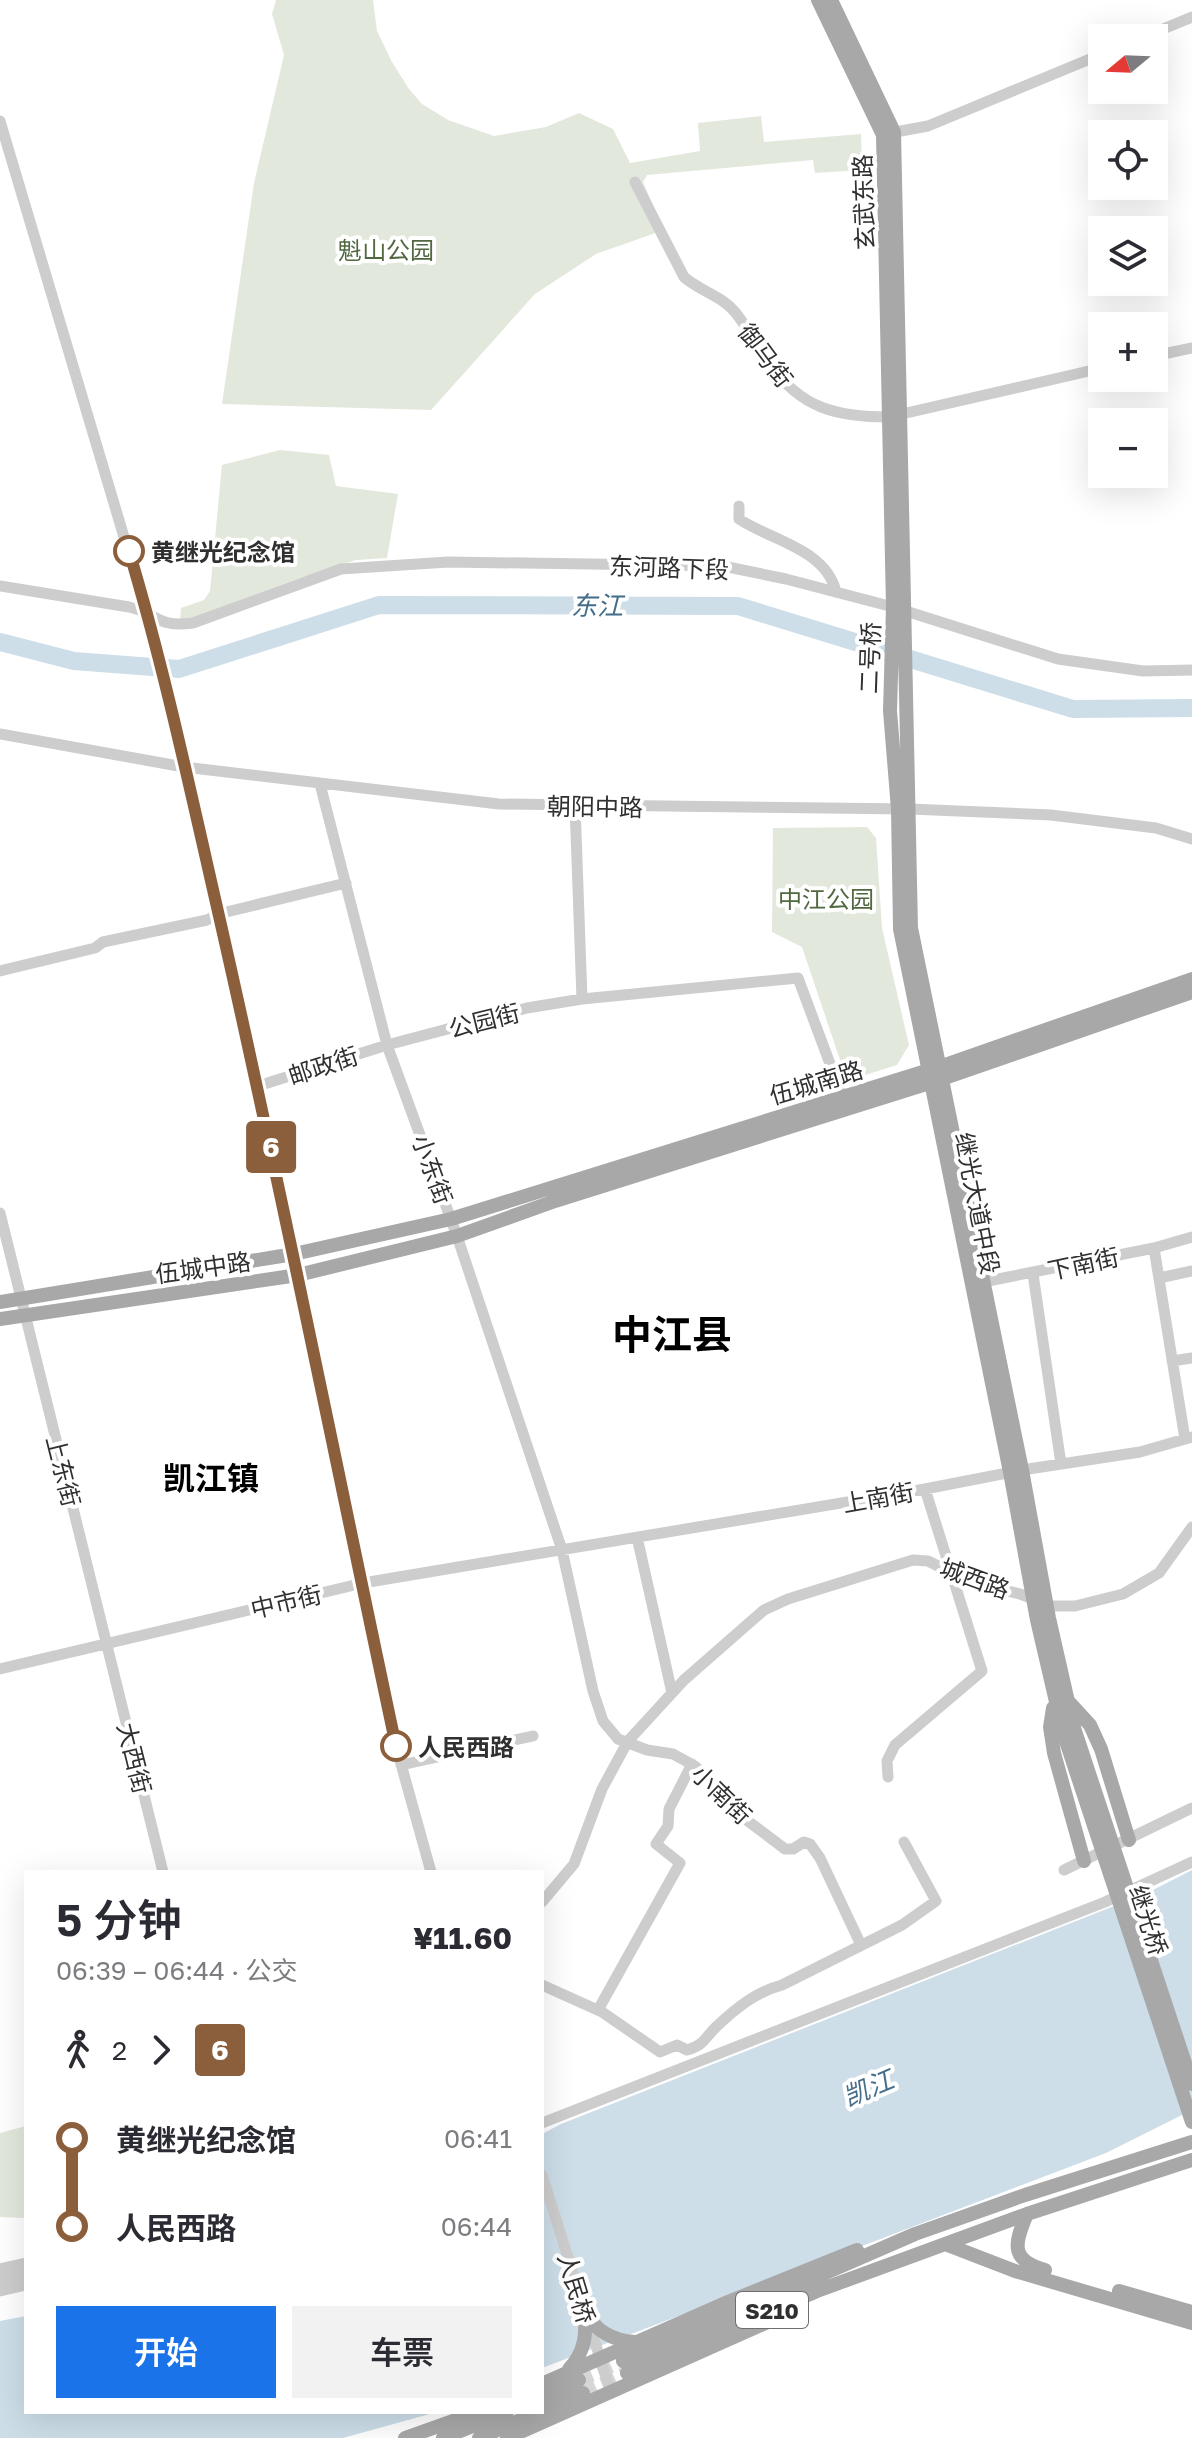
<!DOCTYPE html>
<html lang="zh">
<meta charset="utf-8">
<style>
body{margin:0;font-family:"Golos Text","Noto Sans SC",sans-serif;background:#f2f2f3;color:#2b2b33;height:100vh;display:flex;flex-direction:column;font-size:30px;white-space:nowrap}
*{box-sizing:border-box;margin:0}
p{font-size:26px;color:#7c7c81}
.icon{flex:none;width:44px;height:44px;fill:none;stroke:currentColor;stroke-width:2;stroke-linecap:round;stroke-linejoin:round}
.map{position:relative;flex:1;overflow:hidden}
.details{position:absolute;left:24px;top:1870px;width:520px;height:544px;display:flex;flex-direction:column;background:#fff;border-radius:0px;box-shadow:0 8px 32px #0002}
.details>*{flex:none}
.badge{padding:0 16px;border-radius:6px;font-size:28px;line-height:52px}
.needle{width:52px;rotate:251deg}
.tools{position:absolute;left:1088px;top:24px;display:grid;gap:16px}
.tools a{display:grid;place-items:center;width:80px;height:80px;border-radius:0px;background:#fff;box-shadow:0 8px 32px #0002;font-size:40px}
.map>.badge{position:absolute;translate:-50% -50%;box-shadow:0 0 0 4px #fff}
.legs{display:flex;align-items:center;gap:12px;height:88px;padding:0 32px;font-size:26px}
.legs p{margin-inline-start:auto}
.head{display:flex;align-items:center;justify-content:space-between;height:136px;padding:0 32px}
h1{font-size:44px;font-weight:600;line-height:60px}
.primary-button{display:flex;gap:16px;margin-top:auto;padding:16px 32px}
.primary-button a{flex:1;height:92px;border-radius:0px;background:#1a73e8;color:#fff;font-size:32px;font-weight:600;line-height:92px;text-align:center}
.primary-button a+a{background:#f2f2f3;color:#2b2b33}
ul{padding:0 32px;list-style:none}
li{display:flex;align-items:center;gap:28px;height:88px;font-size:30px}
li i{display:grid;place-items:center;width:12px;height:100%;margin:0 10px;background:currentColor}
li i::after{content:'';width:20px;height:20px;margin:-10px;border:6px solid;border-radius:50%;background:#fff}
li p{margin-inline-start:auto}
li:first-child i{background:linear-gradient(#0000 50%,currentColor 0)}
li:last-child i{background:linear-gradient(currentColor 50%,#0000 0)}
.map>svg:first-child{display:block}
.green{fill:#e3e8dc}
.water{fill:#cddee9}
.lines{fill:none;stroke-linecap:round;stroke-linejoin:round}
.river{stroke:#cddee9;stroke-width:18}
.major-tunnel{stroke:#d6d6d6;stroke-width:14;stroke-dasharray:14 7;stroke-linecap:butt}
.minor{stroke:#cdcdcd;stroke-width:11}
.major{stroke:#a8a8a8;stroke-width:14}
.major-bridge{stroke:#a8a8a8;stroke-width:14}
.line-1-casing{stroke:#fff;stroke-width:18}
.line-1{stroke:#8b5e3c;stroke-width:12}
.stop-1-dot{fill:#fff;stroke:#8b5e3c;stroke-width:4}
.labels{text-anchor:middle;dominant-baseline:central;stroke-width:8;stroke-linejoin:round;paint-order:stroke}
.shield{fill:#fff;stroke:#6e6e6e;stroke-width:2}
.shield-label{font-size:22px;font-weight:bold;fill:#303030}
.street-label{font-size:24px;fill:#303030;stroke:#fff}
.park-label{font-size:24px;fill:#526841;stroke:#fff}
.stop-label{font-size:24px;font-weight:bold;fill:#303030;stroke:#fff;text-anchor:start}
.water-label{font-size:26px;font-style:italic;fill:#456e8b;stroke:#fff}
.district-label{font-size:32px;font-weight:bold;fill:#000;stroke:#fff}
.town-label{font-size:40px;font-weight:bold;fill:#000;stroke:#fff}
</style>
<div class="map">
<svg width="1192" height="2438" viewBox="0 0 1192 2438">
<rect width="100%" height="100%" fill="#fff"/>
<path class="green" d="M276,0H373L377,31L392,62L409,89L422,104L448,120L494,136L546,127L579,113L613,129L630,163L700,151L698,123L761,116L764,142L861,134L862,170L815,173L813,160L647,175L643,182L664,230L596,254L535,294L431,410L222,404L254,183L284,55L272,14Z
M280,450L329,455L336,486L398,494L387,558L356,560L297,579L194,618L180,620L181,608L204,600L210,591L222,465Z
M867,827L876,838L882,928L909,1045L897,1065L859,1077L840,1060L802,947L772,932L773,828Z
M26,2126V2218L0,2217V2133Z"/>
<path class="water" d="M1192,1870V2110L1106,2153L542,2368V2134L561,2124L1147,1893Z
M26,2316V2412H437L343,2438H0V2321Z"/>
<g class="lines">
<path class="river" d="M0,642L74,661L179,669L379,605L738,606L1073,709L1192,708"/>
<path class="major-tunnel" d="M579,2380L623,2361
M583,2393L627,2373"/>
<path class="minor" d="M1141,38L1192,17
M0,121L152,631L263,1110L396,1746L431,1872
M890,133L928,126L1102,54
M635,182L684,277C700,291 722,296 735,312C748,328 758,348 770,364C801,409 838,417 889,417L1102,368
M1154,356L1192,348
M739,506V519C772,541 826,549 836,592
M0,586L129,607C159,614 157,628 193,623L341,569L448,562L723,566L786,579L893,607L1058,659L1143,671L1192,670
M0,734L184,767L499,804L910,809L1051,815L1156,828L1192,839
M320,784L387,1045L457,1236L562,1550L593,1691L603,1721L618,1739L647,1750L673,1754L695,1766L721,1789L736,1812L785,1849H793L804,1842L810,1844L820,1858L861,1945
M575,805L582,999
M0,971L95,948L103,942L207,920L218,914L346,883
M258,1086L387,1045L527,1008L582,999L798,978L845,1104
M0,1213L163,1872
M1154,1248L1185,1439
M1033,1274L1061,1464
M1159,1278L1192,1271
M978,1283L1154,1248L1192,1237
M1172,1361L1192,1358
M637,1537L672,1693
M0,1669L363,1583L925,1489L1022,1470L1140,1452L1192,1437
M401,1765L533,1736
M888,1777L887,1761L895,1745L982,1671L925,1489
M1064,1870L1192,1808
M542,1902L574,1864L602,1789L628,1741L684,1680L764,1610L788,1599L913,1560L928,1561L968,1581L1020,1594L1052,1606H1075L1123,1594L1159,1573L1192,1527
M542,1985L602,2012L660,2052L677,2045L687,2050C704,2045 704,2039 716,2027C736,2008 756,1992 782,1985L902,1925L936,1901L904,1842
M598,2010L680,1863L656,1844L668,1826L669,1809L692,1764
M542,2123L1105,1902L1192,1862
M542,2175L611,2393
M0,2269L26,2263
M0,2280L26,2274
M0,2291L26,2285"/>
<path class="major" d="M818,0L883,135L893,607L890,711L898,809L900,929L1010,1472L1037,1620L1063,1732
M831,0L894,132L911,928L1022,1470L1049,1618L1074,1728
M0,1302L294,1254L451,1219L939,1067L1192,979
M0,1319L298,1275L457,1236L555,1201L942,1079L1192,992
M1068,1701L1090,1725L1101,1749L1129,1840
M1053,1708L1050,1727L1054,1753L1084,1861
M1027,2214C1014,2244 1010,2260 1045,2270
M945,2244L1015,2271L1192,2323
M1119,2291L1192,2312
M585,2311C595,2331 613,2341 635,2342
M623,2361L915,2234L1025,2195L1192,2142
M569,2369C586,2351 586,2334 585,2311
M627,2373L817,2291L1027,2214L1192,2160
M542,2384L728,2302L857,2250
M542,2396L579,2380
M542,2411L583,2393
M405,2438L478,2412
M443,2438L507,2412
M479,2438L539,2412
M507,2438L779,2317"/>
<path class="major-bridge" d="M1074,1728L1192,2084
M1063,1732L1192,2122"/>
</g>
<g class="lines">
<defs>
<path id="line-1" d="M129,551C165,671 191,794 219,916C282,1192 337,1469 396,1746"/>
</defs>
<use href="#line-1" class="line-1-casing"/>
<use href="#line-1" class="line-1"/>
</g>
<g class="stop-1-dot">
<circle cx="129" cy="551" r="14"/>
<circle cx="396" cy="1746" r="14"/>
</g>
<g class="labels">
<rect class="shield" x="736" y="2292" width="72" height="36" rx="6"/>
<g class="shield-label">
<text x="772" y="2310">S210</text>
</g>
<g class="street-label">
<text transform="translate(863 202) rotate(-92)">玄武东路</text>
<text transform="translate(766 355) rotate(53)">御马街</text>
<text transform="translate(669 567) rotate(2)">东河路下段</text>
<text transform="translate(869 658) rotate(-88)">二号桥</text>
<text transform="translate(595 806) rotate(1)">朝阳中路</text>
<text transform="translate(484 1020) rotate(-14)">公园街</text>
<text transform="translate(323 1065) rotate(-18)">邮政街</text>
<text transform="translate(816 1082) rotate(-17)">伍城南路</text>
<text transform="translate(433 1169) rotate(70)">小东街</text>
<text transform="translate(978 1203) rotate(79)">继光大道中段</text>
<text transform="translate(1083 1263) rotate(-12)">下南街</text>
<text transform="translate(203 1267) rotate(-8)">伍城中路</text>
<text transform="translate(64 1471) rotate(76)">上东街</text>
<text transform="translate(878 1497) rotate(-10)">上南街</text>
<text transform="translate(975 1578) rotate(20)">城西路</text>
<text transform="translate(286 1601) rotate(-13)">中市街</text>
<text transform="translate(135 1758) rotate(76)">大西街</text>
<text transform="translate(722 1794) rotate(44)">小南街</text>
<text transform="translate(1149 1920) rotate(72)">继光桥</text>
<text transform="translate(577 2288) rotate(73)">人民桥</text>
</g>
<g class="park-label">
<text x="386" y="249">魁山公园</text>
<text x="826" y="898">中江公园</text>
</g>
<g class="stop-label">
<text x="151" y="551">黄继光纪念馆</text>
<text x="418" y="1746">人民西路</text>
</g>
<g class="water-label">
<text x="597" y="605">东江</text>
<text transform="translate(868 2088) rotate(-23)">凯江</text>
</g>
<g class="district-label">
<text x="211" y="1478">凯江镇</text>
</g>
<g class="town-label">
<text x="672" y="1334">中江县</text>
</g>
</g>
</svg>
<div class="tools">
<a><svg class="needle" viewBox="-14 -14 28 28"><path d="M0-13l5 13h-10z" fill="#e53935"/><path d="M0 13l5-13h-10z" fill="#7c7c81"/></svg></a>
<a><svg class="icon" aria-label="locate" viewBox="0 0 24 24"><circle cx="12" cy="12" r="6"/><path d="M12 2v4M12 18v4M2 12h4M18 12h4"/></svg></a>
<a><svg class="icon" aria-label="layers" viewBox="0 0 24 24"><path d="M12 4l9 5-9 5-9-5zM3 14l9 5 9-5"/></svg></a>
<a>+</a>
<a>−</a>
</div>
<b class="badge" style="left:271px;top:1147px;background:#8b5e3c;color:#fff">6</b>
<section class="details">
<div class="head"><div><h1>5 分钟</h1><p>06:39 – 06:44 · 公交</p></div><b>¥11.60</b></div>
<div class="legs"><svg class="icon" aria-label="walk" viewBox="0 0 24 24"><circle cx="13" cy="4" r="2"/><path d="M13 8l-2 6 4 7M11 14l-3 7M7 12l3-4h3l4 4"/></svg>2<svg class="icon" aria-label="forward" viewBox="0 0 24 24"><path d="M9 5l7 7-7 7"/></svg><b class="badge" style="background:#8b5e3c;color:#fff">6</b></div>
<ul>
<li><i style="color:#8b5e3c"></i><b>黄继光纪念馆</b><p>06:41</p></li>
<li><i style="color:#8b5e3c"></i><b>人民西路</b><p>06:44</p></li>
</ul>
<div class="primary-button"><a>开始</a><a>车票</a></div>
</section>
</div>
